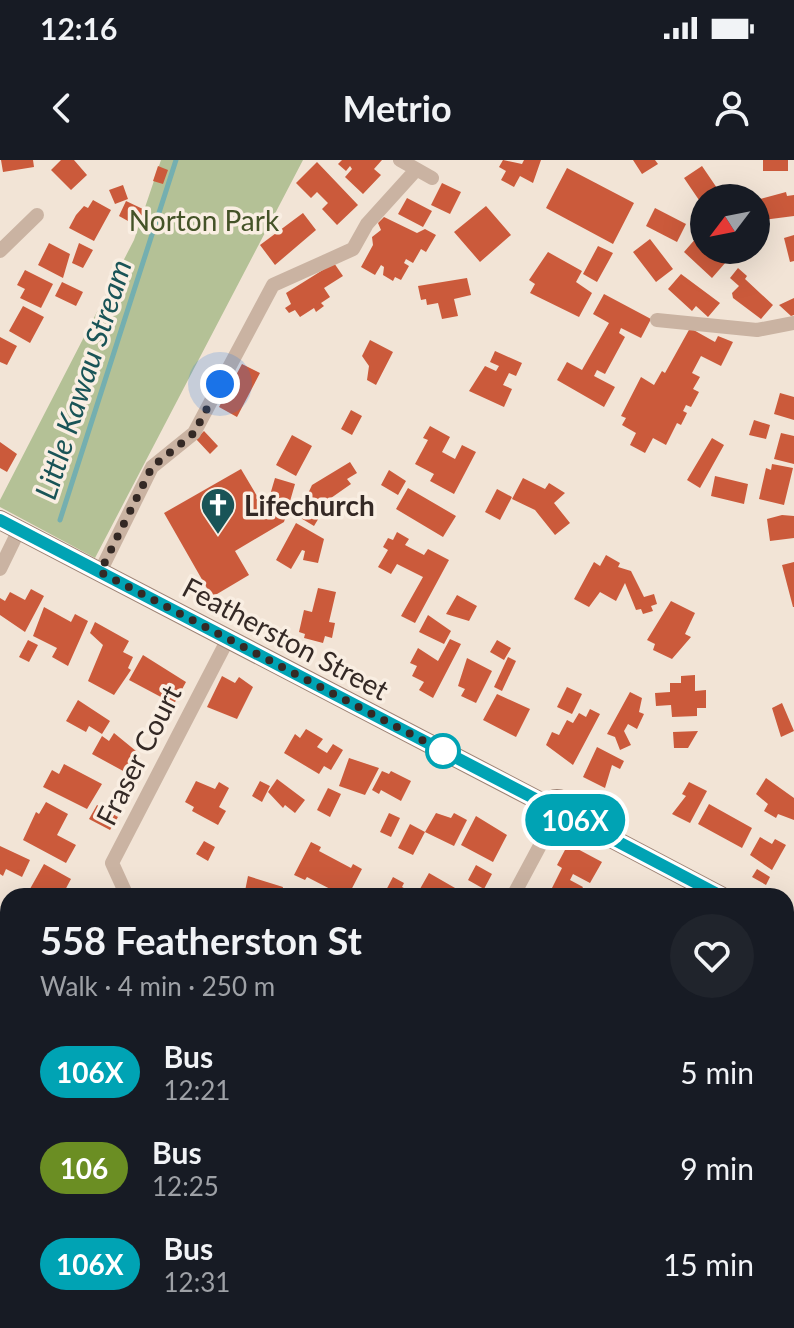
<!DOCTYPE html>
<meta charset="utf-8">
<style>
body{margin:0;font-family:Lato,sans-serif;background:#20242c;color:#f1f3f6;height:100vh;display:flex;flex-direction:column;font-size:30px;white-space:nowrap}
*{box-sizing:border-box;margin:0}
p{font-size:26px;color:#9ea1a6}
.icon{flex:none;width:44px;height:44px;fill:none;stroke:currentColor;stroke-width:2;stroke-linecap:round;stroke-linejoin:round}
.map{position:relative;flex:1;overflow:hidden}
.drawer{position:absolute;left:0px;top:728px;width:794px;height:440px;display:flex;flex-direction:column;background:#171b24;border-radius:24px 24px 0 0;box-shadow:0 8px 32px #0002}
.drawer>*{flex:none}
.badge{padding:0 16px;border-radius:26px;font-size:28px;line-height:52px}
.needle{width:52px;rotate:238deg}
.controls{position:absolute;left:690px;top:24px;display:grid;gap:16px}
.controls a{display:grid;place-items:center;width:80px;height:80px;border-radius:50%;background:#171b24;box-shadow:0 8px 32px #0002;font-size:40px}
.you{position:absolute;width:40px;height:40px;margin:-20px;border:6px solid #fff;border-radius:50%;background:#1a73e8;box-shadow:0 0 0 12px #1a73e833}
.map>.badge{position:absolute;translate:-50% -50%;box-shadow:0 0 0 4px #fff}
.round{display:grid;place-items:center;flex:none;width:84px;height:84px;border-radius:42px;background:#20242c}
.head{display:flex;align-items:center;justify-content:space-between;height:136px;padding:0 40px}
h1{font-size:38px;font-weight:700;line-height:60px}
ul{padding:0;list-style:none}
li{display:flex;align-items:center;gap:24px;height:96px;padding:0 40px}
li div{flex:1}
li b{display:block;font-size:30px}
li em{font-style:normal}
li .badge{min-width:88px;font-weight:700;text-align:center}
.status{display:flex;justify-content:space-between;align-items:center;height:56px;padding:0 40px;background:#171b24;direction:ltr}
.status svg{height:22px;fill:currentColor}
header{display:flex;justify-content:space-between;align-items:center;height:104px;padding:0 40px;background:#171b24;font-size:36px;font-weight:700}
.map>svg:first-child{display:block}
.green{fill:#b4c196}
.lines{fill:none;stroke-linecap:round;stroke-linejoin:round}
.stream{stroke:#74afb0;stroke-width:5}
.building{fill:#cb5a3b}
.street{stroke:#cab3a2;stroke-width:14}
.secondary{stroke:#9d8274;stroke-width:20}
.line-casing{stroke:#fff;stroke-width:18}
.line{stroke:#00a3b4;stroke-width:12}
.walk{stroke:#342925;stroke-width:8;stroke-dasharray:0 14.4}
.stop-dot{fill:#fff;stroke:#00a3b4;stroke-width:4}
.labels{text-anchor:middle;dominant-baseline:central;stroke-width:7;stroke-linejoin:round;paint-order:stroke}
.park-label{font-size:28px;fill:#445328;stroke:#f9eee2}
.poi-label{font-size:28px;font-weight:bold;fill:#342925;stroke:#f9eee2;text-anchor:start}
.street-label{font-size:28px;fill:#342925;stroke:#f9eee2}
.water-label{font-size:30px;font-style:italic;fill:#195457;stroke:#f9eee2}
</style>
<div class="status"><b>12:16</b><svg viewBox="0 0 49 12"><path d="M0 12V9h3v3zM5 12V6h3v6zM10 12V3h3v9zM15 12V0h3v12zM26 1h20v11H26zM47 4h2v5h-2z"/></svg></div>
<header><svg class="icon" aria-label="back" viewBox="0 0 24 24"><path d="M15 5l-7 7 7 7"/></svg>Metrio<svg class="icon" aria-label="person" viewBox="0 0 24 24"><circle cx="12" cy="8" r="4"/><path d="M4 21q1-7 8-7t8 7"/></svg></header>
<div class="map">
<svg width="794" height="1168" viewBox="0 0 794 1168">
<rect width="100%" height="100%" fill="#f2e4d6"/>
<path class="green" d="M161,0H303L95,398L0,347V340L134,80Z"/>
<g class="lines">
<path class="stream" d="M60,360L176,0"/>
</g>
<path class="building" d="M1,0H33L34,7L3,12Z
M61,0H74L87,15L71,30L51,10Z
M342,0H382L374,9L381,15L363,34L345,17L352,9L350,6L346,11L338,4Z
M503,0L522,4L524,0H541L533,23L520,16L514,27L501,20L506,11L499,7Z
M633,0H655L658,4L642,14Z
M763,0H788V11H763Z
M317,2L358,45L337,65L322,49L328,43L317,32L311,38L296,23Z
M158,6L168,10L163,24L153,21Z
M702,6L719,31L701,43L684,18Z
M567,8L634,43L613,84L546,48Z
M442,23L461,32L450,54L431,45Z
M123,25L128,39L115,44L109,30Z
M786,32L787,36L794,35V56L763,60L760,39Z
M407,38L432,51L423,67L398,54Z
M93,40L111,50L94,81L69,68L76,55L84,46L88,48Z
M126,41L145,50L137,66L119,56Z
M486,46L511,75L480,102L454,72Z
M655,48L686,64L677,82L646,66Z
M303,53L316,70L275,105L260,85Z
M384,57L417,73L425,69L436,75L426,92L421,89L413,103L406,99L404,103L409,106L401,120L395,117L393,121L383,115L384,107L381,105L375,115L361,107L373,85L372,77L381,70L378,63Z
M794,75V101L790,102L784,78Z
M697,77L704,83V90H712L726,102L712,118L684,92Z
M650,79L673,109L656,122L633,92Z
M49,83L70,94L63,118L38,105Z
M79,83L93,90L83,108L72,103Z
M598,86L613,93L597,122L583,114Z
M548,92L582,111L576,122L592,133L579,157L530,133L535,124L529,120Z
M334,103L343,116L324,128L330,137L321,143L324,146L316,152L314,148L300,157L295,150L289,153L285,148L291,144L286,133Z
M738,108L747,116L745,119L773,145L761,159L733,138L732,133L739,126L730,118Z
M25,110L53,124L41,148L20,138L25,129L17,125Z
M681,114L720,143L708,157L696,146L692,151L668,129Z
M467,118L471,135L454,139L458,156L442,159L438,143L427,145L426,139L421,140L418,126Z
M62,122L83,132L76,146L55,136Z
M604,134L651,159L641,178L621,168L619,173L625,177L605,214L597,210L594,216L615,227L604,247L557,220L567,202L582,210L609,163L593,154Z
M794,138V155L791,156L779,145Z
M23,146L44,157L30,183L9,171Z
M690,168L715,182L718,176L733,182L721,206L701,196L692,213L700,217L693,229L699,232L691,247L686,245L683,251L687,253L681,265L677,263L666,285L653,278L645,293L630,285L636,273L622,265L626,258L621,256L641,217L654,225L662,211L665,213Z
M0,177L17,186L7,205L0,202Z
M370,180L393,192L376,225L367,220L369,206L362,196Z
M495,191L522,203L516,216L509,213L503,225L512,229L504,247L469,231L485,206L496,211L499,206L490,202Z
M242,204L260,213L237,257L219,247Z
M780,233L794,237V260L774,254Z
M351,250L362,256L352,275L341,269Z
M754,260L770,265L766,279L749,275Z
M430,266L450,277L442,292L455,299L462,285L476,292L454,334L430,321L434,314L415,304L428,280L423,278Z
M204,271L218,286L210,294L196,279Z
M781,273L794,276V304L774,299Z
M292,275L312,286L296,316L276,305Z
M712,278L724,285L700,328L687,320Z
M0,282L17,294L7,312L0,308Z
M350,302L357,313L347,319L351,324L331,338L314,366L299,357L309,340L306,338L312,325Z
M772,304L793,308L784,345L759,339L766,308L771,310Z
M241,309L260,341L270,335L275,318L295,324L284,362L235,391L249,415L212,437L164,353Z
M389,310L406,321L398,335L381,325Z
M715,316L748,324L744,344L711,336Z
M523,318L545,329L549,323L565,333L554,343L570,363L555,375L535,350L512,339Z
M408,328L456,356L443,377L396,349Z
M497,329L512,337L500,360L485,352Z
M782,355L794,356V378L770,381L767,359Z
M296,363L324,379L318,403L303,400L305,391L302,390L291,409L276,400Z
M397,372L409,379L405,385L424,395L428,389L449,400L415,463L401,456L423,417L397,404L391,414L378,407L388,390L383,387L388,378L393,380Z
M606,395L620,403L618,407L631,411L644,437L654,434L657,444L651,446L653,451L643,454L641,449L636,450L625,423L616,441L600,432L589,447L574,439L594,402L600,406Z
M794,402V447H793L782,405Z
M318,428L336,432L329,462L335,463L332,478L325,476L323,483L304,478L305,474L299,472L304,450L312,452Z
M31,429L44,436L25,472L0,455V438L5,441L10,432L25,440Z
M457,435L477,446L469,461L446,454Z
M671,441L695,453L685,474L691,477L672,499L653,490L655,484L647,480Z
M44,447L71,462L75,454L88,461L68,506L52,497L57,488L33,476Z
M428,455L451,471L444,484L419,472Z
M95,462L129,481L123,492L133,497L128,508L131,510L114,535L88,521L103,485L90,473Z
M450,479L461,484L433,538L419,530L424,522L412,516L417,506L410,503L418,488L438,501Z
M28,480L38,485L29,502L19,497Z
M497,480L511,488L504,500L490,492Z
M143,495L186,522L174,544L129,520Z
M508,497L516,501L502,531L494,527Z
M467,498L492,511L476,543L461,536L465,529L458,526Z
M695,515V531L706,530V548H697V556L672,557L671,545L656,546L655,533L670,532V523H681V516Z
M222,516L235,523L239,517L253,527L237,559L207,547Z
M567,527L582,534L572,554L557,547Z
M630,532L642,538L639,552L644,554L637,569L628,564L624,571L631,585L620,590L615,577L607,574Z
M497,534L530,549L516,577L483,560Z
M78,540L110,561L102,574L89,566L86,572L66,561Z
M782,543L794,571L781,577L772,548Z
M590,549L600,554L573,605L546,585L552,572L559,575L567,560L573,563L579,553L586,557Z
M306,569L323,579L317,587L327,593L333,584L343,590L331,610L324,606L319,614L284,593L295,574L300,578Z
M698,571L688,588H674L673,572Z
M114,573L136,591L125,612L92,594L102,576L109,581Z
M597,587L624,601L620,609L612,605L605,628L583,617Z
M349,598L379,608L365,635L339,626Z
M64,604L102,624L87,649L43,627L52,610L59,614Z
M382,611L389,614L391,611L411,621L401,641L381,630L379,634L372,630Z
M766,618L794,638V660L778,654L776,658L764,651L768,644L756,634Z
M277,619L305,640L295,653L285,645L283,648L268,632Z
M196,621L215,629L219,622L229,628L219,647L226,651L218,665L192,651L194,647L185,642Z
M260,621L270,626L262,642L252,636Z
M689,622L707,631L690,663L672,654L686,636L682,634Z
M328,628L341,634L330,657L317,650Z
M46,642L68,654L57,675L76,685L66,703L23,680L36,652L39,654Z
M709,644L752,668L742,688L698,664Z
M97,645L118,657L110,670L89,659Z
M389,653L400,658L391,677L380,672Z
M436,653L451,658L454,653L467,660L454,686L425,672L413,695L398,688L410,664L425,672Z
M476,656L507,675L493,702L461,685Z
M760,677L772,684L775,679L786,685L772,710L750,695Z
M204,681L215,687L208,701L196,694Z
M311,682L321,687L319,691L351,708L353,704L362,709L348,736H336L338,733L307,717L305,720L294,715Z
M0,686L30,700L22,717L6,709L3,716L0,714Z
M572,686L602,702L590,723L573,714L570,720L583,727L578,736H557L550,732L562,708L557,705L566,688Z
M44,704L71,719L63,734L26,736Z
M476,705L492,714L484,729L468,720Z
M757,709L770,717L766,725L752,717Z
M429,713L462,732L460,736H416Z
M248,716L283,727L281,736H244Z
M393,717L404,723L402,727L413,733L412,736H383Z
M0,782L8,788V821L2,817L8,810L0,804Z
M786,824L794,829V852L786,867Z
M8,902V935L0,928V916Z
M786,912L794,916V960L791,958L786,967Z
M786,975L794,980L791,990L794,999L790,1007L786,1005Z
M506,1160H531L526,1168H505L502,1166Z"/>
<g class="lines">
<path class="street" d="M400,0L432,18
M0,91L37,55
M657,160L757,170L794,163
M0,409L19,370
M100,412L152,307L194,273L273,125L353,89L367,64L415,11
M127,736L112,703L228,479
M513,736L551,665
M0,963L8,967"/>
<path class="secondary" d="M0,360L547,645
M543 653a14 14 0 1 1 28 0a14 14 0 1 1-28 0Z
M571,657L721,736
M786,770L794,774"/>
</g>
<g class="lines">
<defs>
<path id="line" d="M0,360L547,645L554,640C565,639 572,646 571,657L721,736"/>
</defs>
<use href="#line" class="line-casing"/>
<use href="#line" class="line"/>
<path class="walk" d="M220,224L194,273L152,307L100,412L443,591"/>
</g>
<defs>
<symbol id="church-pin" viewBox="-11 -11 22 30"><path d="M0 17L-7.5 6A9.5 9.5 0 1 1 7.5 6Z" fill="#195457" stroke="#f9eee2"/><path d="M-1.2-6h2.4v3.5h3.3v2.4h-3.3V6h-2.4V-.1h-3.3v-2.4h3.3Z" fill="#fff"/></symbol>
</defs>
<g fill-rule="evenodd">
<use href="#church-pin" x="198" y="325" width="40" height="54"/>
</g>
<circle class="stop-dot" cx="443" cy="591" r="16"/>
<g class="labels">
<g class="park-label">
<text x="204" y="60">Norton Park</text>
</g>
<g class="poi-label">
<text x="244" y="345">Lifechurch</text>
</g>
<g class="street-label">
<text transform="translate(286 478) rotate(28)">Featherston Street</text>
<text transform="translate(138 595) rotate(-63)">Fraser Court</text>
</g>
<g class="water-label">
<text transform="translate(82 219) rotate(-72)">Little Kawau Stream</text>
</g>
</g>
</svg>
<div class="controls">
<a><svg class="needle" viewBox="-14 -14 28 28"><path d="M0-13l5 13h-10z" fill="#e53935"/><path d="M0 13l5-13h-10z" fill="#9ea1a6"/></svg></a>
</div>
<div class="you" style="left:220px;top:224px"></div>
<b class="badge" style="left:575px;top:660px;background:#00a3b4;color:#fff">106X</b>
<section class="drawer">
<div class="head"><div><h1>558 Featherston St</h1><p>Walk · 4 min · 250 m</p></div><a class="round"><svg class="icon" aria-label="heart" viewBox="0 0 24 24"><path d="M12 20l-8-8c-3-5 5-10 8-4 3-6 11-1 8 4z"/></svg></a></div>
<ul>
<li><span class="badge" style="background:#00a3b4;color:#fff">106X</span><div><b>Bus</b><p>12:21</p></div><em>5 min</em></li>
<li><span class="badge" style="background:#6b8e23;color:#fff">106</span><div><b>Bus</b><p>12:25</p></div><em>9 min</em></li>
<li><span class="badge" style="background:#00a3b4;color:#fff">106X</span><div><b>Bus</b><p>12:31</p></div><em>15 min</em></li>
</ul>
</section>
</div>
